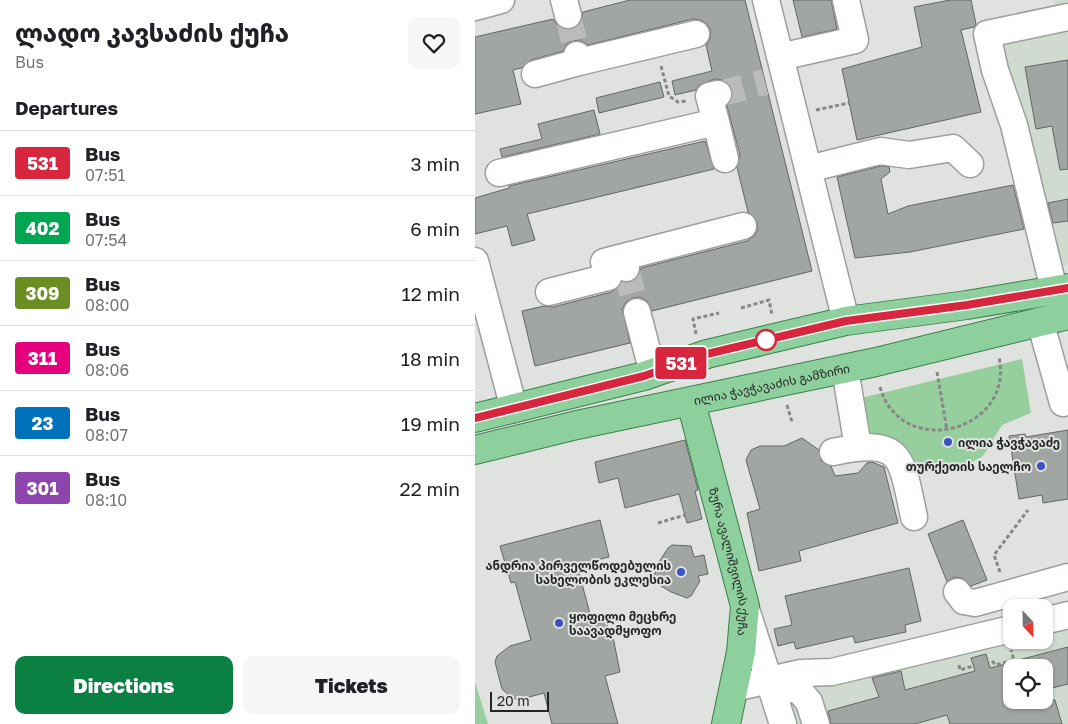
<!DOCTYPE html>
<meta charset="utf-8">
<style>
body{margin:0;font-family:"Golos Text","Noto Sans Georgian",sans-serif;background:#f6f6f6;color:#202124;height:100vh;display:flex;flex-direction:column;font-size:19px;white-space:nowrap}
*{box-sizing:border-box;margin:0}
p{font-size:16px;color:#757577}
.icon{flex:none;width:28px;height:28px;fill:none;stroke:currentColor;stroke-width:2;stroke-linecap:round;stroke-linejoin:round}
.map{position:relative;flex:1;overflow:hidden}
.side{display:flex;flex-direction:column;background:#fff;width:475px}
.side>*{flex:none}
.badge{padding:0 10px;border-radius:4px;font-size:18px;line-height:32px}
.needle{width:32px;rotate:158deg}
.fabs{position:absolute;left:528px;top:599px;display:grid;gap:10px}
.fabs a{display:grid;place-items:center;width:50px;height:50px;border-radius:10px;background:#fff;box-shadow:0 1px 4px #0004;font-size:25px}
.scale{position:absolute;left:15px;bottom:12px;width:59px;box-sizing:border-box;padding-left:5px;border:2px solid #242624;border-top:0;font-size:14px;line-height:18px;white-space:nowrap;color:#242624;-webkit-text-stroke:4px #dfe2df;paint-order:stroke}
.map>.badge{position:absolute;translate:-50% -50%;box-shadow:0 0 0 2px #fff}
h2{padding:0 15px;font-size:19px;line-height:45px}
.round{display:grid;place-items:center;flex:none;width:52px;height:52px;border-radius:10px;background:#f6f6f6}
.headline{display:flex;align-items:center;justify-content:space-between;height:85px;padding:0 15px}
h1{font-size:24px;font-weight:800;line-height:38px}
.primary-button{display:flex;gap:10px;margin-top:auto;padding:10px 15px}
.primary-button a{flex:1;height:58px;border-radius:10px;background:#0b8043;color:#fff;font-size:20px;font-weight:800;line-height:58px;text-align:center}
.primary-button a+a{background:#f6f6f6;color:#202124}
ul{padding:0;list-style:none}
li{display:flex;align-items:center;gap:15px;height:65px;padding:0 15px;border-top:1px solid #e0e0e0}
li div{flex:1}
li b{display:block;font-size:19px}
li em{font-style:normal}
li .badge{min-width:55px;font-weight:700;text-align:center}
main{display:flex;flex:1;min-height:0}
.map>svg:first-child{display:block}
.built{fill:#d0dad1;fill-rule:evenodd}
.green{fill:#97ce9e}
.building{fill:#a2a6a2;stroke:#636764}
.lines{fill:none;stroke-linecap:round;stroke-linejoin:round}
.minor-tunnel{stroke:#babcba;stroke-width:26;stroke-dasharray:26 13;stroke-linecap:butt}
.minor-casing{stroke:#9c9f9c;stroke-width:29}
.major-casing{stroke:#388048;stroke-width:30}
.path{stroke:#868886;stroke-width:3;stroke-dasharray:4 2.5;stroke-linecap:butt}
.minor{stroke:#fff;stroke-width:26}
.major{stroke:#8ed09d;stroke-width:28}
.line-casing{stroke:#fff;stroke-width:11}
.line{stroke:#d7263d;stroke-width:8}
.stop-dot{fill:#fff;stroke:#d7263d;stroke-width:2.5}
.poi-dot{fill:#3c53c6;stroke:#dfe2df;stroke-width:2}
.labels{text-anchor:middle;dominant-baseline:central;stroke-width:4;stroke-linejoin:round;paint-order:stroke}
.street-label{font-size:12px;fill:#242624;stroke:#dfe2df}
.poi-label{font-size:12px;font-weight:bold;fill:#242624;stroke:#dfe2df;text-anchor:start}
</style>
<main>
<section class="side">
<div class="headline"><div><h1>ლადო კავსაძის ქუჩა</h1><p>Bus</p></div><a class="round"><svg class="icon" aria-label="heart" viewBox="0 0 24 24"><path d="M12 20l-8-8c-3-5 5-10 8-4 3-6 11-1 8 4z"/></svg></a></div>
<h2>Departures</h2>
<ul>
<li><span class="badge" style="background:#d7263d;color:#fff">531</span><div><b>Bus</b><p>07:51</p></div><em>3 min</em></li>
<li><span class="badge" style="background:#00a651;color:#fff">402</span><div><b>Bus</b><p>07:54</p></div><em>6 min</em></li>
<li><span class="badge" style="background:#6b8e23;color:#fff">309</span><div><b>Bus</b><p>08:00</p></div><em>12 min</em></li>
<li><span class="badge" style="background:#e6007e;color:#fff">311</span><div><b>Bus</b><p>08:06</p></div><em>18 min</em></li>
<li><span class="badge" style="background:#0072bc;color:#fff">23</span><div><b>Bus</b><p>08:07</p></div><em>19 min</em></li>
<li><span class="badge" style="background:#8e44ad;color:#fff">301</span><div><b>Bus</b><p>08:10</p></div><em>22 min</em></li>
</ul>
<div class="primary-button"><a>Directions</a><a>Tickets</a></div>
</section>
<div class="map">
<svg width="593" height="724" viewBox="0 0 593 724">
<rect width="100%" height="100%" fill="#dfe2df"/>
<path class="built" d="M578,0H593V265L573,268L529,46L581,12Z
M593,622V724H308L310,694L536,637V640H569V629ZM536,668H569V700H536Z"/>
<path class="green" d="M547,359L556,413L527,425L508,456L486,468L458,471L434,458L390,442L382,399Z
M0,682L13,724H0Z"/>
<path class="building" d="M155,0H270L337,271L177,311L172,301L165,297L158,298L151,302L147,309L155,343L60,366L47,311L69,306L78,307L137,292L147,282L154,283L161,279L166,268L272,241L279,236L283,230L282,222L273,212L262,167L265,155L252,106L257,98L258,91L254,84L248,80L240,79L224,85L221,90L200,95L197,81L237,71L231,45L235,39L236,31L232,24L226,20L218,19L113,45L105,40L97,41L92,44L88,51L56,60L46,68L38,70L46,104L0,114V37L78,19L83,26L89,29L96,30L104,25L108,12Z
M318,0H356L362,29L327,37Z
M475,0H496L501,24L499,27L486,30L506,112L382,140L367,69L447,47L439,7Z
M593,60V169L585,170L577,126L561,129L550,67Z
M185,82L189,97L124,113L121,98Z
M119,110L125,134L27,157L25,149L67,139L63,124Z
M230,141L239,169L52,214L60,240L37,246L32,226L0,234V198L34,188V186Z
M406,166L414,167L415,172L406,179L413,214L433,206L538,185L549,229L435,252L380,258L362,177Z
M593,199V221L578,223L573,203Z
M593,430V499L568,503L567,495L544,499L534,436L550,434L551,437Z
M327,438L344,450L346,461L356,466L360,476L383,473L392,463L397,462L409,467L423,523L324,551L326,561L284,571L272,513L285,509L271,460L276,450L285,446H309Z
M210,440L223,490L220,491L227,519L212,523L204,494L150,508L143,478L124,483L120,462Z
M125,520L134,557L102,565L118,625L131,621L136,638L138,637L145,672L130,676L143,724H77L69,693L47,699H38L27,689L20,662L22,656L35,646L56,640L40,582L36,583L25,546Z
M488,520L512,580L496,586L487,578L479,577L472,582L453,534Z
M197,545L216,546L219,557L229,555L233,574L223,576L225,581L216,596L212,598L196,592L181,583L178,579L184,562L193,548Z
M434,568L446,621L430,625L431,632L380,643L378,636L321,649L319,642L303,646L299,629L317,625L310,596Z
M593,647V684L569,690V668H537L536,662Z
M511,654L515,668L536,663V700H580L587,724H475L472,715L440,724H356L353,711L404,697L397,678L426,671L430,690L500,671L496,658Z"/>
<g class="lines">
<path class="minor-tunnel" d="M93,15L102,55
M243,94L290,82
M151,268L162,312"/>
<defs>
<path id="minor" d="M89,0L93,15
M291,0L371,321
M0,7L26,0
M305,57L380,40L371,0
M104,62L221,34
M60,74L104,62L102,55
M241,122L250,159
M333,169L405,151L434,155L478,148L495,164
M24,173L241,122L234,96L243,94
M0,261L39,409
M151,268L148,257L268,226
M579,290L539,125L520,70L512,34L593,17
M74,292L133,277L129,262L148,257
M162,312L178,373
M565,321L588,403
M370,369L383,447
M358,452C428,437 426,456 439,517
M482,592L489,601L500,603L593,577
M270,606L308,724
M569,621L593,615
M259,688L326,673L357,672L536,629
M299,692L322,688L334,702L341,724"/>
<g id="major">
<path id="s1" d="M216,402L270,606L266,652L251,724"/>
<path d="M0,418L169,376L232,354L371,321L492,305L593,288"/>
<path id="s2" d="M0,450L102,425L401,362L593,315"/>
</g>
</defs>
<use href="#minor" class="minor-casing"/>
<use href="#major" class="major-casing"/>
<path class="path" d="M186,66L194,96L203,102L212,101
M341,110L374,103
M266,308L294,300L297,315
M221,334L218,319L244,313
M462,372L472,430
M405,387C426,461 540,432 524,357
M312,405L317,422
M183,523L210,515
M525,572L519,555L553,510
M517,661L521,665L539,660L536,650
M484,665L485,670L498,666"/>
<use href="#minor" class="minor"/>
<use href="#major" class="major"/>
</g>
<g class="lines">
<defs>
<path id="line" d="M0,418L169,376L232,354L371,321L492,305L593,288"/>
</defs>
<use href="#line" class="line-casing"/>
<use href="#line" class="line"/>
</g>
<circle class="stop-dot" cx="291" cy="340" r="10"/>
<g class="poi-dot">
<circle cx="473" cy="442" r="5"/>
<circle cx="566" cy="466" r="5"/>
<circle cx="206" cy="572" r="5"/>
<circle cx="84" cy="623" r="5"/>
</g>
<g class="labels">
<g class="street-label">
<text stroke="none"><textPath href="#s2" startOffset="304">ილია ჭავჭავაძის გამზირი</textPath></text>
<text stroke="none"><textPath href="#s1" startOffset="165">ზურა ავალიშვილის ქუჩა</textPath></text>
</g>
<g class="poi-label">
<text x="483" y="442">ილია ჭავჭავაძე</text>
<text x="556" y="466" text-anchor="end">თურქეთის საელჩო</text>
<text x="196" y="565" text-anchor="end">ანდრია პირველწოდებულის<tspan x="196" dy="14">სახელობის ეკლესია</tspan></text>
<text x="94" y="616">ყოფილი მეცხრე<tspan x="94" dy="14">საავადმყოფო</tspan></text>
</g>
</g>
</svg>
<div class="fabs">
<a><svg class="needle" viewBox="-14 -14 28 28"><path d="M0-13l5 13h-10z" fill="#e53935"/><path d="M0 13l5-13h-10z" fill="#757577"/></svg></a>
<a><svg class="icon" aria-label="locate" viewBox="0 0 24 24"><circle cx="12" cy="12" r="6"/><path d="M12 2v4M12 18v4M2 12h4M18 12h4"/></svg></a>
</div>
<div class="scale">20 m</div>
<b class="badge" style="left:206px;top:363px;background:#d7263d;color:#fff">531</b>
</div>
</main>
